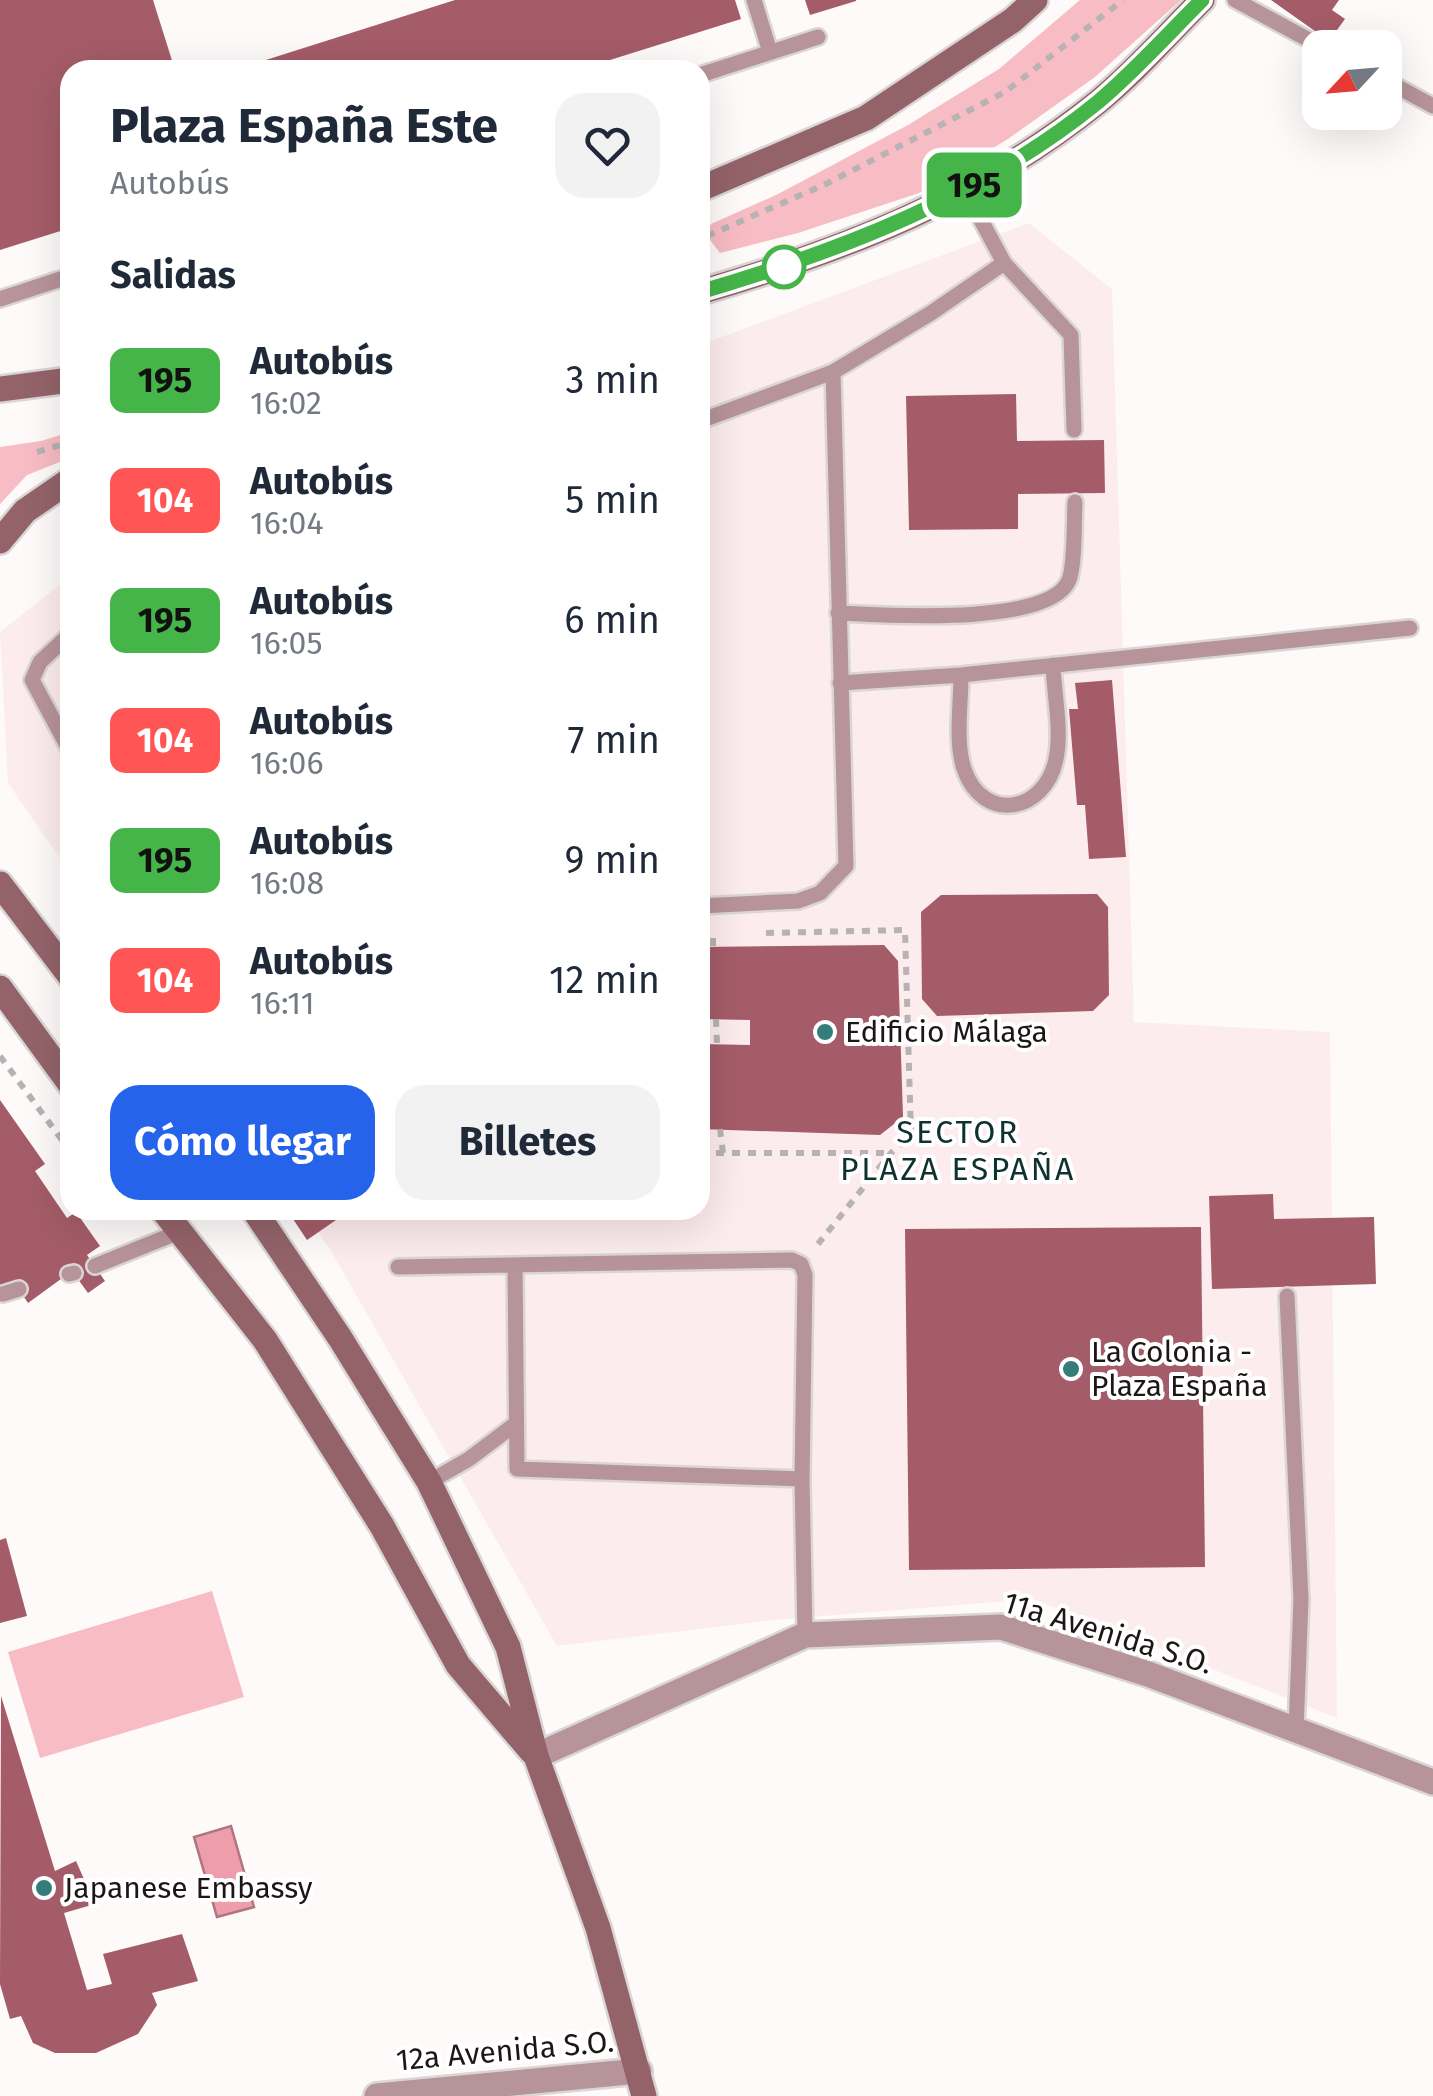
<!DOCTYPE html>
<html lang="es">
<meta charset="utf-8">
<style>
body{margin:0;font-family:"Fira Sans",sans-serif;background:#f2f2f3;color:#1f2937;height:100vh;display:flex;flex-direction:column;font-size:38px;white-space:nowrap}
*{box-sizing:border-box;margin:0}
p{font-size:32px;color:#747a83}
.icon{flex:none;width:55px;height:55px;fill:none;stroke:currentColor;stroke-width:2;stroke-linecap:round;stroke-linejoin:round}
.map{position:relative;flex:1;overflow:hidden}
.side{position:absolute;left:60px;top:60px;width:650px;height:1160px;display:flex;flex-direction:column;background:#fff;border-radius:30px;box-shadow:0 10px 40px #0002}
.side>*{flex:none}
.badge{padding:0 20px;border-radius:15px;font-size:35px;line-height:65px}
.needle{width:65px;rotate:244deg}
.fabs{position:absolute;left:1302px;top:30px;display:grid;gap:20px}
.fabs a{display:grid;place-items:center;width:100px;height:100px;border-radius:20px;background:#fff;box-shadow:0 10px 40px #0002;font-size:50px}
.map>.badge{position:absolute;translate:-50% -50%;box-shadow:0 0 0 5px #fff}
h2{padding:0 50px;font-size:38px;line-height:90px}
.round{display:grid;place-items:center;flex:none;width:105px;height:105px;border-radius:30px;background:#f2f2f3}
.summary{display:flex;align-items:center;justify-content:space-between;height:170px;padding:0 50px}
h1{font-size:48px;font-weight:700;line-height:75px}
.cta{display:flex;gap:20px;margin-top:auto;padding:20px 50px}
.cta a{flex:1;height:115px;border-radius:30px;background:#2563eb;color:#fff;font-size:40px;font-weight:700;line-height:115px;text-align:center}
.cta a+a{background:#f2f2f3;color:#1f2937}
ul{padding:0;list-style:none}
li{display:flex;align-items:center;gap:30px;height:120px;padding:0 50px}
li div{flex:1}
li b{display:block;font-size:38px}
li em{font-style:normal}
li .badge{min-width:110px;font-weight:700;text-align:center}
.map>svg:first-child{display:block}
.built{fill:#fdecee}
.green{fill:#f8bcc4}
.water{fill:#ed9eaa;stroke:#af757e;stroke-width:2.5}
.building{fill:#a45c68}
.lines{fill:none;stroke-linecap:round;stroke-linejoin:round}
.service-casing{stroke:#dad6d6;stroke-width:20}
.minor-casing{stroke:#dad6d6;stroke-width:30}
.tertiary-casing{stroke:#dad6d6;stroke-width:30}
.secondary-casing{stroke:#dad6d6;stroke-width:30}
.path{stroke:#b7b2b3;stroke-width:6;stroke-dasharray:8 8;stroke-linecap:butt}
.service{stroke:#b79499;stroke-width:15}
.minor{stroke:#b79499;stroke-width:25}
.tertiary{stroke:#b79499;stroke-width:25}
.secondary{stroke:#94636a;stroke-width:25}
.line-casing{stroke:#fff;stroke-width:22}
.line{stroke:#45b549;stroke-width:15}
.stop-dot{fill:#fff;stroke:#45b549;stroke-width:5}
.poi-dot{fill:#357d79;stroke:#fff;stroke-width:4}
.labels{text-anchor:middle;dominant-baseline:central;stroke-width:8;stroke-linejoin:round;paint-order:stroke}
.poi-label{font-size:30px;fill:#1d1617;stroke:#fff;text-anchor:start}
.street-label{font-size:30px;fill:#1d1617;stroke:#fff}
.neighbourhood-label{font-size:32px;letter-spacing:2.5px;fill:#0f322f;stroke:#fff}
</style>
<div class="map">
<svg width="1433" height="2096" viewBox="0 0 1433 2096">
<rect width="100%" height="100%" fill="#fefafa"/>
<path class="built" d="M1029,223L1112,289L1134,1022L1330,1032L1337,1718L1033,1599L774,1620L557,1646L331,1251L303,1210H700V345Z
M70,577V873L8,783L0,632Z"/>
<path class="green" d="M1080,0H1181L1095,77L1008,139L919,193L798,233L720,253L707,236L711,224L778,194L908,125L999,69Z
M70,432V458L27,475L0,504V447L41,441Z
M212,1591L244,1697L40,1758L8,1652Z"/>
<path class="water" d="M231,1826L254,1907L217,1917L194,1837Z"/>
<path class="building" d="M0,0H153L175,70H70V228L0,250Z
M455,0H735L741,19L578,70H234Z
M805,0H856V1L810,15Z
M1271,0H1339L1332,10L1345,19L1329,41Z
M1016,394L1017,441L1104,440L1105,493L1018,494V529L909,530L906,396Z
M1112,680L1126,857L1089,859L1085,805H1077L1069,709H1078L1075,683Z
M1097,894L1108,907L1109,995L1093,1011L937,1016L922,999L921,912L941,895Z
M884,945L898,961L903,1117L880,1135L700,1129V1044L750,1045V1020L700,1019V947Z
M0,1100L45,1164L35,1171L67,1218L76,1212L100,1246L87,1255L105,1281L88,1293L72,1271L28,1303L16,1285L0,1296Z
M1273,1194L1274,1219L1374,1217L1376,1284L1212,1289L1209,1196Z
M287,1210H333L339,1218L307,1240Z
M1201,1227L1205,1567L909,1570L905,1229Z
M6,1538L27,1616L0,1623V1540Z
M1,1696L55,1871L76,1861L95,1904L64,1913L87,1990L112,1984L103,1954L182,1934L198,1981L152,1993L157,2005L138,2034L96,2053H55L33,2043L21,2016L10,2019L0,1984Z"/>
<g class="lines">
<defs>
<path id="service" d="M754,0L770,52
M1235,0L1324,48
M700,75L818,37
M1385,80L1433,106
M1004,263L1071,335L1074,430
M0,299L70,276
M700,421L833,372L931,313L1004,263L965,190
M838,613C883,615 1050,627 1069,580C1075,566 1074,519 1075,502
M70,634L40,662L32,680L70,751
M961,675C961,704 955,742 964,769C983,824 1045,813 1056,759C1062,730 1054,694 1053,665
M840,683L961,675L1410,628
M700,906L798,901L820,893L846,866L833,372
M515,1265L517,1469L802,1479
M95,1266L179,1232
M398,1267L792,1260L801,1264L805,1275L802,1479L805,1635
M69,1274L74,1273
M3,1294L19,1289
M1287,1296L1301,1599L1296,1731
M429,1482L469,1459L514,1425"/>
<path id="minor" d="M377,2096L639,2071"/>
<path id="tertiary" d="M536,1756L805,1635L1001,1627L1148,1674L1433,1782"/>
<path id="secondary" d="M700,189L866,118L1013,20L1035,0
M700,292C844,250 979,198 1098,102C1136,71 1168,34 1202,0
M0,389L70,380
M0,541L25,511L70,480
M0,884L70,976
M0,988L70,1084
M163,1210L265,1340L382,1526L458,1665L532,1752
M254,1210L340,1338L429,1482L508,1647L536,1756L598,1928L644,2096"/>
</defs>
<use href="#service" class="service-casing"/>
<use href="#minor" class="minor-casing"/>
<use href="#tertiary" class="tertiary-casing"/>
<use href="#secondary" class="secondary-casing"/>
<path class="path" d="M707,236L826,184L1005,92L1123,0
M37,452L70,442
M766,933L905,930L911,1135L891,1153L818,1244
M713,946V932
M716,1019L717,1044
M0,1056L70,1151
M720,1129L723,1153
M700,1153H890"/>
<use href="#service" class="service"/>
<use href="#minor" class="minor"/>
<use href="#tertiary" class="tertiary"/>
<use href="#secondary" class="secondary"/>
</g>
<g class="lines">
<defs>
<path id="line" d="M700,292C843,250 981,197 1098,102C1135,71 1168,34 1202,0"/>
</defs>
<use href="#line" class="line-casing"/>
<use href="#line" class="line"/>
</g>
<circle class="stop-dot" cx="784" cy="267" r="20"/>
<g class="poi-dot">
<circle cx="825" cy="1032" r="10"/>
<circle cx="1071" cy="1369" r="10"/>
<circle cx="44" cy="1888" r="10"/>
</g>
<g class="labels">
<g class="poi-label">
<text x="845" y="1032">Edificio Málaga</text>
<text x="1091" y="1352">La Colonia -<tspan x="1091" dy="34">Plaza España</tspan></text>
<text x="64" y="1888">Japanese Embassy</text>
</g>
<g class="street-label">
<text transform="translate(1108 1633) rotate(17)">11a Avenida S.O.</text>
<text transform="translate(505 2051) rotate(-5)">12a Avenida S.O.</text>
</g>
<g class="neighbourhood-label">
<text x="958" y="1132">SECTOR<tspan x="958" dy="37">PLAZA ESPAÑA</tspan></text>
</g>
</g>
</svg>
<div class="fabs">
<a><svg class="needle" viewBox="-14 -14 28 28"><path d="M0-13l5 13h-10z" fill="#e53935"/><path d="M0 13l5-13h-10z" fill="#747a83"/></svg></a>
</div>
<b class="badge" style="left:974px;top:185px;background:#45b549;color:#111">195</b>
<section class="side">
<div class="summary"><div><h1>Plaza España Este</h1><p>Autobús</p></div><a class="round"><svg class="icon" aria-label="heart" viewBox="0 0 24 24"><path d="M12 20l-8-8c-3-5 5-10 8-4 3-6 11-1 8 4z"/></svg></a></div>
<h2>Salidas</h2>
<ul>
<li><span class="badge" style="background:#45b549;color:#111">195</span><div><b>Autobús</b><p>16:02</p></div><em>3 min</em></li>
<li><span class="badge" style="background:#f55;color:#fff">104</span><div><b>Autobús</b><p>16:04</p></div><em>5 min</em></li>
<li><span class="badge" style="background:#45b549;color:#111">195</span><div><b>Autobús</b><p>16:05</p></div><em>6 min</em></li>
<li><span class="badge" style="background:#f55;color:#fff">104</span><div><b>Autobús</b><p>16:06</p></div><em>7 min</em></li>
<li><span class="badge" style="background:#45b549;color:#111">195</span><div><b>Autobús</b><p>16:08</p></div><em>9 min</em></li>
<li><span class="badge" style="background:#f55;color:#fff">104</span><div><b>Autobús</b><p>16:11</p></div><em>12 min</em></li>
</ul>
<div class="cta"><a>Cómo llegar</a><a>Billetes</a></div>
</section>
</div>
